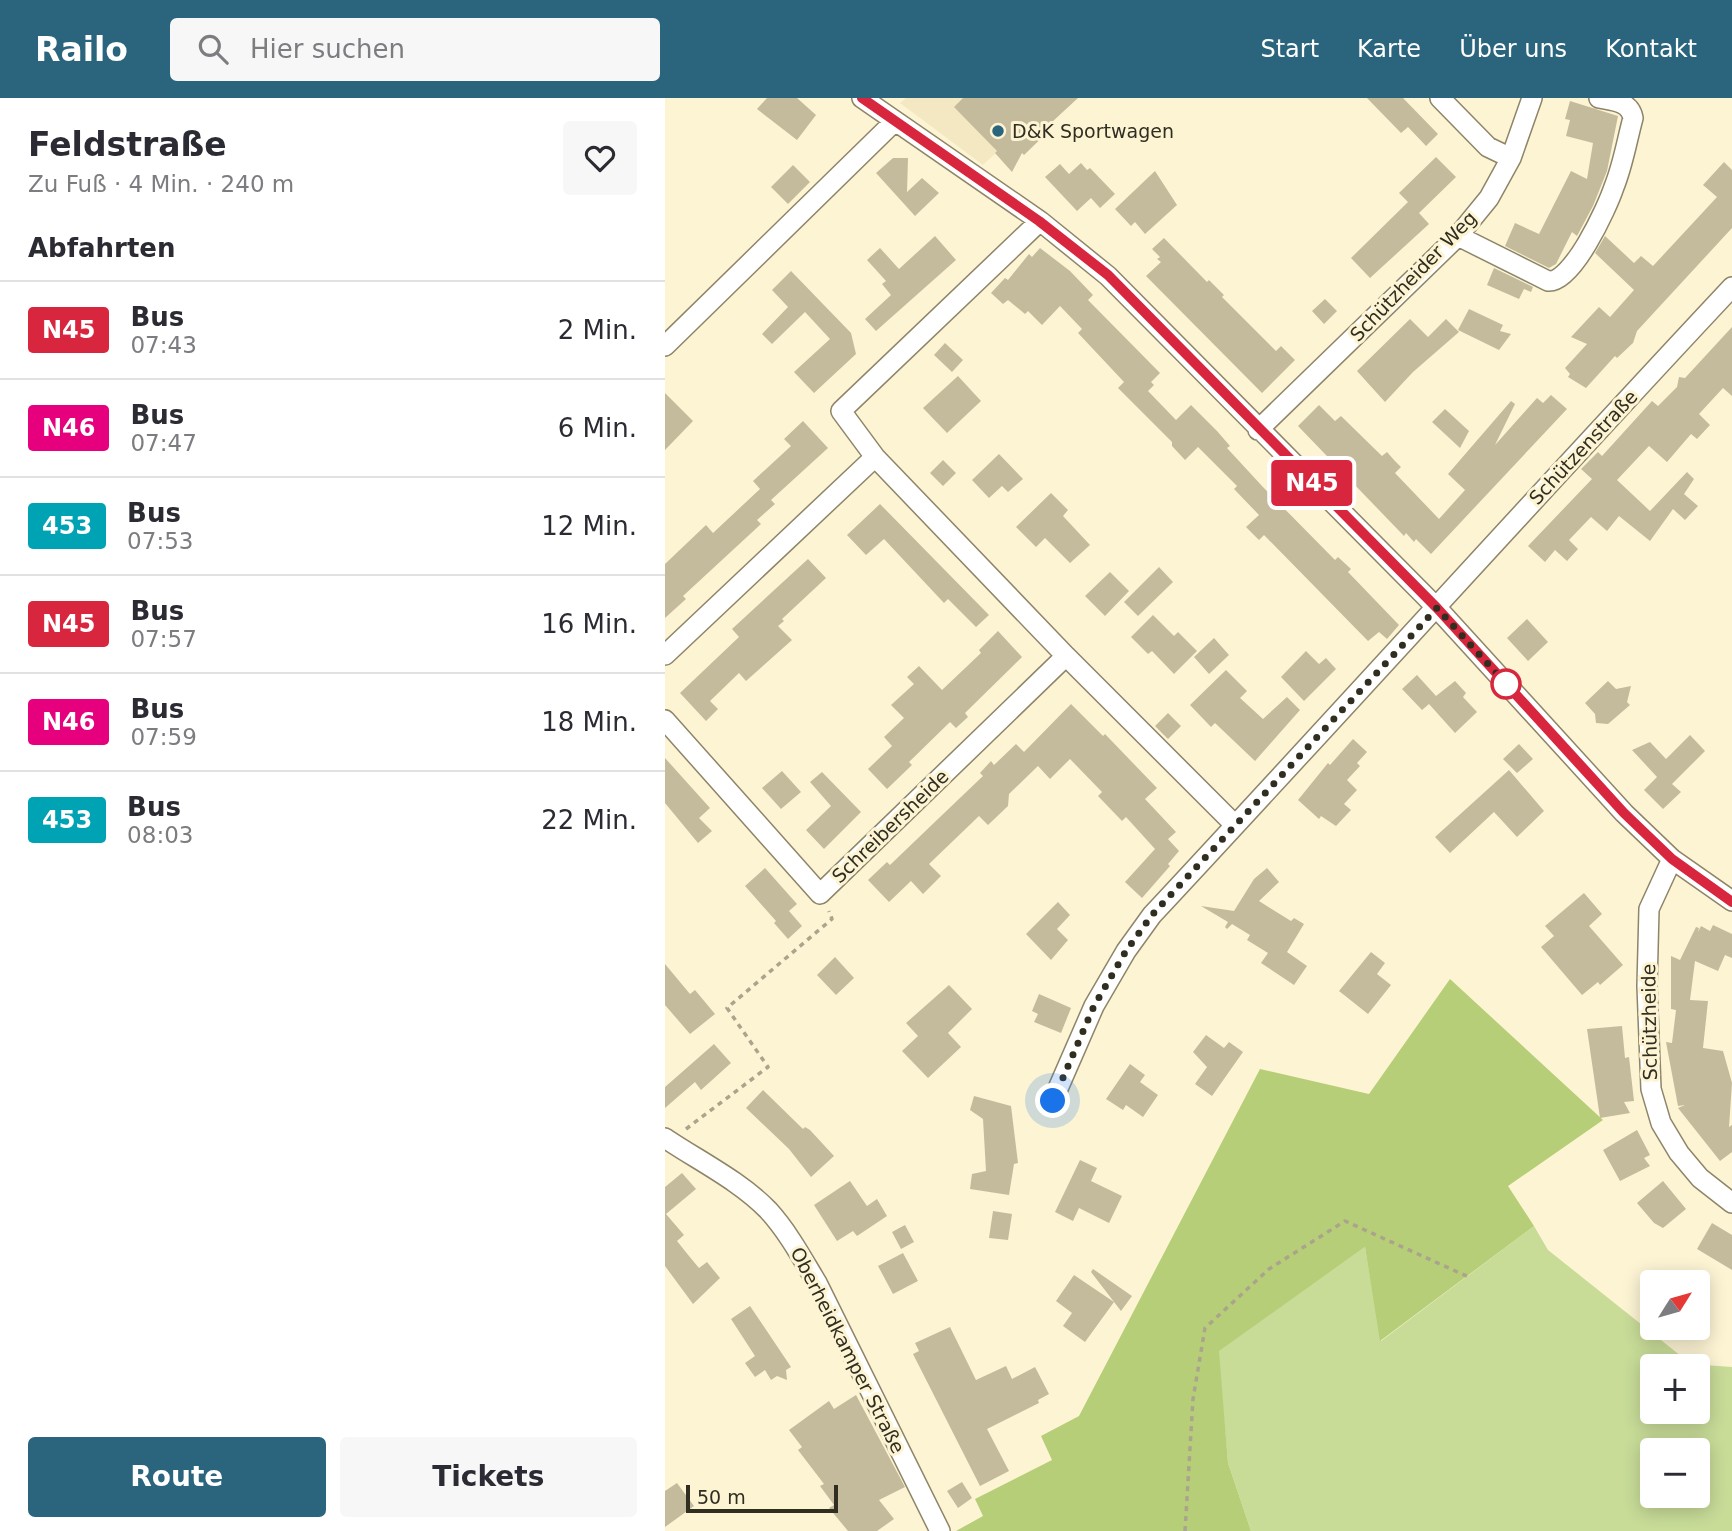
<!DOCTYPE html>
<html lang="de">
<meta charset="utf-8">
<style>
body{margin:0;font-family:"DejaVu Sans",sans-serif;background:#f7f7f7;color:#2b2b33;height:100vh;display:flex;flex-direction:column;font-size:26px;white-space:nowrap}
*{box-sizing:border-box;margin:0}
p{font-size:23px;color:#7c7c81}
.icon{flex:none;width:38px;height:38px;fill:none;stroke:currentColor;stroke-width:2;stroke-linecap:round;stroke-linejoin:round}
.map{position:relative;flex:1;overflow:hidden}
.drawer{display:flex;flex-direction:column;background:#fff;width:665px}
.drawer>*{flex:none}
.badge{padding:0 14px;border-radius:5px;font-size:24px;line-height:46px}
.needle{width:46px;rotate:53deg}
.tools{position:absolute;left:975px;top:1172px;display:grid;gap:14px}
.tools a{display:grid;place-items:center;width:70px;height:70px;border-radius:7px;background:#fff;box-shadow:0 4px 18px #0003;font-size:35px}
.scale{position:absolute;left:21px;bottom:18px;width:152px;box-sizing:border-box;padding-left:7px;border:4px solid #302d21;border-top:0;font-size:19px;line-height:24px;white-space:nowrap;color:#302d21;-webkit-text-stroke:5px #fdf4d4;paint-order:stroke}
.you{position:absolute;width:35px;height:35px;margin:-18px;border:5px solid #fff;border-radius:50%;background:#1a73e8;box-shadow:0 0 0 10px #1a73e833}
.map>.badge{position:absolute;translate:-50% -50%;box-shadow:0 0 0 4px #fff}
h2{padding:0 28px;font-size:26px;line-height:63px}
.round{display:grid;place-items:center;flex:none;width:74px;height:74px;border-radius:7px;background:#f7f7f7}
.headline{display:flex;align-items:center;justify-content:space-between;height:119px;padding:0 28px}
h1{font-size:33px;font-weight:600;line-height:52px}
.primary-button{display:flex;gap:14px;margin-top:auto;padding:14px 28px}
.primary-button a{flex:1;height:80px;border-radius:7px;background:#2a657d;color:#fff;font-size:28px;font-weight:600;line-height:80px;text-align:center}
.primary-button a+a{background:#f7f7f7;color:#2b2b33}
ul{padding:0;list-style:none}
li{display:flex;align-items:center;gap:21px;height:98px;padding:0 28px;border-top:2px solid #e1e1e2}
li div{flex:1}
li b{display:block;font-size:26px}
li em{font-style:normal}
li .badge{min-width:77px;font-weight:700;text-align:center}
header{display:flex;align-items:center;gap:42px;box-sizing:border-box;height:98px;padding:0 35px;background:#2a657d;color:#fff}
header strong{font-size:33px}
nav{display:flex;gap:38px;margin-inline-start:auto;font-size:24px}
.search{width:490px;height:63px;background:#f7f7f7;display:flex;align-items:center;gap:18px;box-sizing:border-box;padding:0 24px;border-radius:7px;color:#7c7c81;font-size:26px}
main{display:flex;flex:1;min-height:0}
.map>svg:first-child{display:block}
.built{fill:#f4e8c2}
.green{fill:#c8dc98;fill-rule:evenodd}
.forest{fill:#b6ce77}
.building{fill:#c4bb9d}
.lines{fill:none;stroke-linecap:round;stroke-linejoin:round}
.minor-casing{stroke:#8e8569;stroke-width:22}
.path{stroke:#aba48c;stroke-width:3.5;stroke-dasharray:5 5;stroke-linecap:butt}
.minor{stroke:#fff;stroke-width:19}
.line-casing{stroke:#fff;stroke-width:16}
.line{stroke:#d7263d;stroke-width:10}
.walk{stroke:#302d21;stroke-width:7;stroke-dasharray:0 12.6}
.poi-dot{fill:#2a657d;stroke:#fdf4d4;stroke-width:2.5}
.stop-dot{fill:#fff;stroke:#d7263d;stroke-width:3.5}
.labels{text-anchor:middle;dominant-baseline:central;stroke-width:6;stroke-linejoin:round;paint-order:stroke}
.poi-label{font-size:19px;fill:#302d21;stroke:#fdf4d4;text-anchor:start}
.street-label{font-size:19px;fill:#302d21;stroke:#fdf4d4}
</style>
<header>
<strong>Railo</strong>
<div class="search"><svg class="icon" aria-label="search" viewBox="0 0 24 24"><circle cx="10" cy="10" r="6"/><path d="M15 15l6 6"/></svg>Hier suchen</div>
<nav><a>Start</a><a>Karte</a><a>Über uns</a><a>Kontakt</a></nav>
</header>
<main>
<section class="drawer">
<div class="headline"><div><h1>Feldstraße</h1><p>Zu Fuß · 4 Min. · 240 m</p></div><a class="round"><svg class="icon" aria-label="heart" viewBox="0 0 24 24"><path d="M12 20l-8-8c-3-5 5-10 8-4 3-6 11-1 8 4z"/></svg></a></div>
<h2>Abfahrten</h2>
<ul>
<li><span class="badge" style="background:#d7263d;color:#fff">N45</span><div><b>Bus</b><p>07:43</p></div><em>2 Min.</em></li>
<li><span class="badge" style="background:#e6007e;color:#fff">N46</span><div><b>Bus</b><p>07:47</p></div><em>6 Min.</em></li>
<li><span class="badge" style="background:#00a3b4;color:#fff">453</span><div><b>Bus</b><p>07:53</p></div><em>12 Min.</em></li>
<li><span class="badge" style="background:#d7263d;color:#fff">N45</span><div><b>Bus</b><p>07:57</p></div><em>16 Min.</em></li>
<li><span class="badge" style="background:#e6007e;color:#fff">N46</span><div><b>Bus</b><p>07:59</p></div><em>18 Min.</em></li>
<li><span class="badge" style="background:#00a3b4;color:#fff">453</span><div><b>Bus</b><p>08:03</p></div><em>22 Min.</em></li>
</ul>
<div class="primary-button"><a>Route</a><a>Tickets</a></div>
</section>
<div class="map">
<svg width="1067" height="1433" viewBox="0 0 1067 1433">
<rect width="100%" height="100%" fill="#fdf4d4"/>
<path class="built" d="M241,0H389L318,67L235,5Z"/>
<path class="green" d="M869,1128L883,1152L1026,1266L1067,1269V1433H586L563,1365L553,1253L700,1149L716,1243ZM987,1269H1032V1314H987ZM987,1353H1032V1398H987Z"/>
<path class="forest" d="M785,881L938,1022L843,1088L869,1128L715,1243L700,1149L554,1253L563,1365L586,1433H291L318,1418L310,1401L387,1362L376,1338L414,1318L595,971L704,996Z"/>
<path class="building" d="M102,0H132L151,17L132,42L92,11Z
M298,0H413L387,24L390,27L359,57L357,55L347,74L330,55L332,53L289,9Z
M702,0H738L773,36L761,48L743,29L736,35Z
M905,3L953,18L942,73L928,108L912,138L907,134L891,166L884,170L840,148L850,125L874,136L906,73L922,81L928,45L901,38L905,22L900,21Z
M771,59L791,79L754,115L764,126L705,180L686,160L743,104L734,95Z
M228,60H243L242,94L257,80L274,95L250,118L211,75Z
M1059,64L1067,72V130L972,233L968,245L952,260L950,258L921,290L903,279L905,276L900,270L922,246L906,239L934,209L945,219L969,192L930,155L940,138L969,165L976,158L988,168L1052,99L1038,87Z
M416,65L422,72L425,70L450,96L435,110L426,100L412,113L380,79L395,66L404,76Z
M128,67L145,84L123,106L106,89Z
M490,73L512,107L480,136L470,124L466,128L450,111Z
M270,138L291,162L211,233L200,221L226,197L217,186L221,183L202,162L215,150L234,171Z
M499,140L542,184L544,182L559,197L557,199L611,253L616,248L630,262L597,295L481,178L496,164L492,161L495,159L487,151Z
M375,150L405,173L428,197L423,202L495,275L486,284L489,287L483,293L511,322L526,307L552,333L565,348L562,350L597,388L670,462L673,459L686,471L683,474L734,527L722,541L714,534L703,543L599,437L594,442L581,429L594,417L569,391L572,388L533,349L520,362L507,348V344L453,290L459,284L413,235L417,231L395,208L377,227L363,213L360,216L343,202L338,206L326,195L340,180L343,182L364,156L367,159Z
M829,170L868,189L866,194L859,191L854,201L822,187Z
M126,173L186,235L191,256L149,295L129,274L165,241L140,214L107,246L97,236L123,209L107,192Z
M660,201L672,213L659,226L647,213Z
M804,211L838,227L835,233L846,236L834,252L793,232Z
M745,221L763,239L781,221L794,234L748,274L720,304L692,273Z
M1067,229V298L1058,290L1034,316L1045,327L1032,341L1026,336L1002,364L984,348L952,382L985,413L1022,374L1029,381L1019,396L1033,408L1020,422L1008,411L985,443L954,418L942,433L926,419L904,442L913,451L902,463L890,452L880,464L863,448L927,381L916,371L933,354L937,358L987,303L993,308L1012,289L1014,279L1020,280Z
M280,245L298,262L287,274L269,257Z
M293,278L316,303L282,335L258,310Z
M0,295L28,323L0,352Z
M886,297L902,311L766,456L751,441L749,444L741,435L739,438L633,328L654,307L670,323L676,318L717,358L722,354L729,362L736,369L730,375L774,421L800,392L783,376L846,303L850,306L830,347L872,300L878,305Z
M780,311L804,333L795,350L767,324Z
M138,323L163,350L106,402L110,406L92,422L96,426L18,498L21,501L0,520V466L41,427L48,435L95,391L88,383L126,348L119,341Z
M334,356L358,381L343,394L337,388L324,400L307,382Z
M278,362L291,375L278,388L265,375Z
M386,395L403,412L398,418L425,447L405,465L380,440L371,449L351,429Z
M215,406L324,517L311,529L283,501L279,505L219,441L201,457L182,437Z
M143,461L161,480L117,521L119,523L113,528L127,542L81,583L74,575L45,603L53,611L41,623L15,595L74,539L67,531Z
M494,469L508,484L473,518L459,504Z
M445,474L464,493L440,518L420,498Z
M488,517L509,538L513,534L532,553L509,576L487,553L483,556L466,539Z
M862,521L883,544L863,563L842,540Z
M333,533L357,559L300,615L303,619L291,630L285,624L244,664L247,667L222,691L203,671L227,648L219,639L239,620L226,607L249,586L242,579L254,568L277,592L316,555L314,552Z
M549,540L564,557L544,576L529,559Z
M641,553L654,566L661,560L671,571L639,603L616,579Z
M561,572L582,593L575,600L598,621L622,599L635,612L590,663L550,625L546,629L525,607Z
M752,577L771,598L790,583L801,595L798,599L812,614L790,635L764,606L757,612L737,591Z
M943,583L951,591L966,588L962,604L965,607L943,626L931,625L930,616L920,605Z
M406,606L438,638L440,636L492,690L480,701L511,734L503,741L514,753L503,766L505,768L477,800L460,784L490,751L461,719L457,723L433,698L437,694L405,661L385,681L373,668L344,696L343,708L323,727L314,718L264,766L276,778L258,796L246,783L224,804L203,782L222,764L225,767L274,720L318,678L315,675L326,663L329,667L351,646L359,654Z
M503,615L516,628L503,641L490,628Z
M1025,637L1040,653L1007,686L1016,694L998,711L979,692L992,679L967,652L985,644L1001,661Z
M688,641L702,654L692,665L695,668L682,682L692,692L679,706L686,712L671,728L656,718L654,721L633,702L663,665L665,667Z
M854,646L868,661L852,675L838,661Z
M0,660L45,710L34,720L47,733L33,745L0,705Z
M844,672L879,713L852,739L829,714L785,755L770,739Z
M117,673L136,694L116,711L97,690Z
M157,674L196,714L159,751L141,732L166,708L145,684Z
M100,770L132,806L124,813L137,828L123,841L109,825L111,823L80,788Z
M602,770L614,784L594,803L626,823L629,820L639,826L622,854L642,868L629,887L596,865L603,855L582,842L585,837L567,826L562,831L560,829L563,824L536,808L569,813L589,781Z
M919,795L937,816L924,828L958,867L935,887L933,884L917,897L876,849L889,838L880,828Z
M393,804L405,817L392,831L403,842L386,862L361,836Z
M1048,827L1067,836V860L1060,857L1053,873L1030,863L1025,902L1043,903L1038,950L1058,953L1067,985L1064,1029L1067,1027V1054L1055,1063L1013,1010L1020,1007L1013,1008L1001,944L1007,945L1011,912L1006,911V858L1015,862L1031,829L1034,830L1033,834L1036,828L1045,833Z
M706,854L720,865L712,876L726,887L703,916L674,893Z
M170,859L189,880L171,897L152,877Z
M0,866L25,896L30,892L50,916L25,936L0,907Z
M284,887L307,911L283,935L296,949L263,980L237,953L253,938L241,925Z
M374,896L406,910L396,935L369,924L373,916L367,913Z
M957,928L960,960L964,959L969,1003L959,1004L965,1015L935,1020L922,931Z
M541,937L559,950L564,944L578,954L547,998L530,986L542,969L528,954Z
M49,946L66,965L36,992L30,984L0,1010V989Z
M465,966L480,977L475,984L493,997L478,1019L461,1007L458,1012L441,1001Z
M98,992L138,1031L140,1029L145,1032L169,1058L146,1079L124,1051L81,1010Z
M309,998L346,1008L353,1065L349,1066L344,1097L305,1091L307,1076L321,1073L318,1021L305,1012Z
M972,1032L985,1057L979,1060L985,1068L955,1083L938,1052Z
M415,1062L432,1070L426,1083L457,1098L444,1125L414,1110L408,1123L390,1114Z
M17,1075L31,1091L1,1116L19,1137L12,1143L24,1158L34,1170L42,1164L55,1180L28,1206L0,1168V1089Z
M185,1083L202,1108L212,1101L222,1118L192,1138L188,1133L172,1143L149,1107Z
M998,1083L1021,1111L998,1130L989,1125L972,1105Z
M328,1113L347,1116L343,1142L324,1140Z
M1047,1125L1067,1137V1172L1032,1151Z
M240,1127L249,1144L236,1151L227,1134Z
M238,1155L253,1183L228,1196L213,1168Z
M428,1171L467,1198L456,1213L426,1174Z
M409,1177L449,1204L420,1244L398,1228L407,1215L391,1203Z
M85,1208L126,1269L121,1272L122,1282L112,1278L106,1282L100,1272L90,1279L80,1265L90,1258L66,1221Z
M285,1229L311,1282L341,1268L347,1281L370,1269L384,1296L373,1302L374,1305L322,1331L344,1373L315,1388L248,1256L254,1253L250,1245Z
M191,1297L240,1389L214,1402L229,1421L212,1433H183L164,1410L169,1407L155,1388L159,1386L133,1352L137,1349L124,1332L164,1303L169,1311Z
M297,1384L307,1400L293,1410L282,1393Z
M12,1385L29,1408L0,1429V1393Z"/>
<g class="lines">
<defs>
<path id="minor" d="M197,0L375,123L443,178L772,510L959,715L1007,761L1067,803
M775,0L823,49L846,60
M375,123L176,313L210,359L401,558
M793,138L883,183C907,186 942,110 949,89C958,67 962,42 968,20C965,3 948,3 934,0
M0,248L230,23
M593,332L793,138L824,100L846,60L867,0
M0,557L210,359
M0,622L155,796L401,558L570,727
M1007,761L984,811L982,888L986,991L996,1025L1014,1055L1035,1080L1067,1105
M388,1002L429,908L461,853L487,817C681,609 872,397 1067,189
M0,1040C34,1063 75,1083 103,1112C123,1134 137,1160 152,1185L275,1433"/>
</defs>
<use href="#minor" class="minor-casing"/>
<path class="path" d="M21,1031L103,969L62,910L167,821L164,813
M520,1433L528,1301L540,1230L604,1171L680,1123L806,1180"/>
<use href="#minor" class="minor"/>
</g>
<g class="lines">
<defs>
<path id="line" d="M197,0L374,123L443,177L772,510L959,715L1007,761L1067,804"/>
</defs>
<use href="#line" class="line-casing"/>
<use href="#line" class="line"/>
<path class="walk" d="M388,1003L429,908L461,853L487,817L772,510L843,588L841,586"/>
</g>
<circle class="poi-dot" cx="333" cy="33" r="7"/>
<circle class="stop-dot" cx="841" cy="586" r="14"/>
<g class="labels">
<g class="poi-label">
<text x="347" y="33">D&amp;K Sportwagen</text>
</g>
<g class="street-label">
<text transform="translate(748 178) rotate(-46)">Schützheider Weg</text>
<text transform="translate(918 349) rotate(-47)">Schützenstraße</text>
<text transform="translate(225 728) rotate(-44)">Schreibersheide</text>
<text transform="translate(984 924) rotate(-91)">Schützheide</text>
<text transform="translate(183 1252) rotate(63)">Oberheidkamper Straße</text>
</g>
</g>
</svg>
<div class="tools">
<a><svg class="needle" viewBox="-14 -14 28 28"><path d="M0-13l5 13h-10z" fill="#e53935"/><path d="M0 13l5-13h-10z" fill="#7c7c81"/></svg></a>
<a>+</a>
<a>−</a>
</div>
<div class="scale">50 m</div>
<div class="you" style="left:388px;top:1003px"></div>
<b class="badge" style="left:647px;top:385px;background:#d7263d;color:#fff">N45</b>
</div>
</main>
